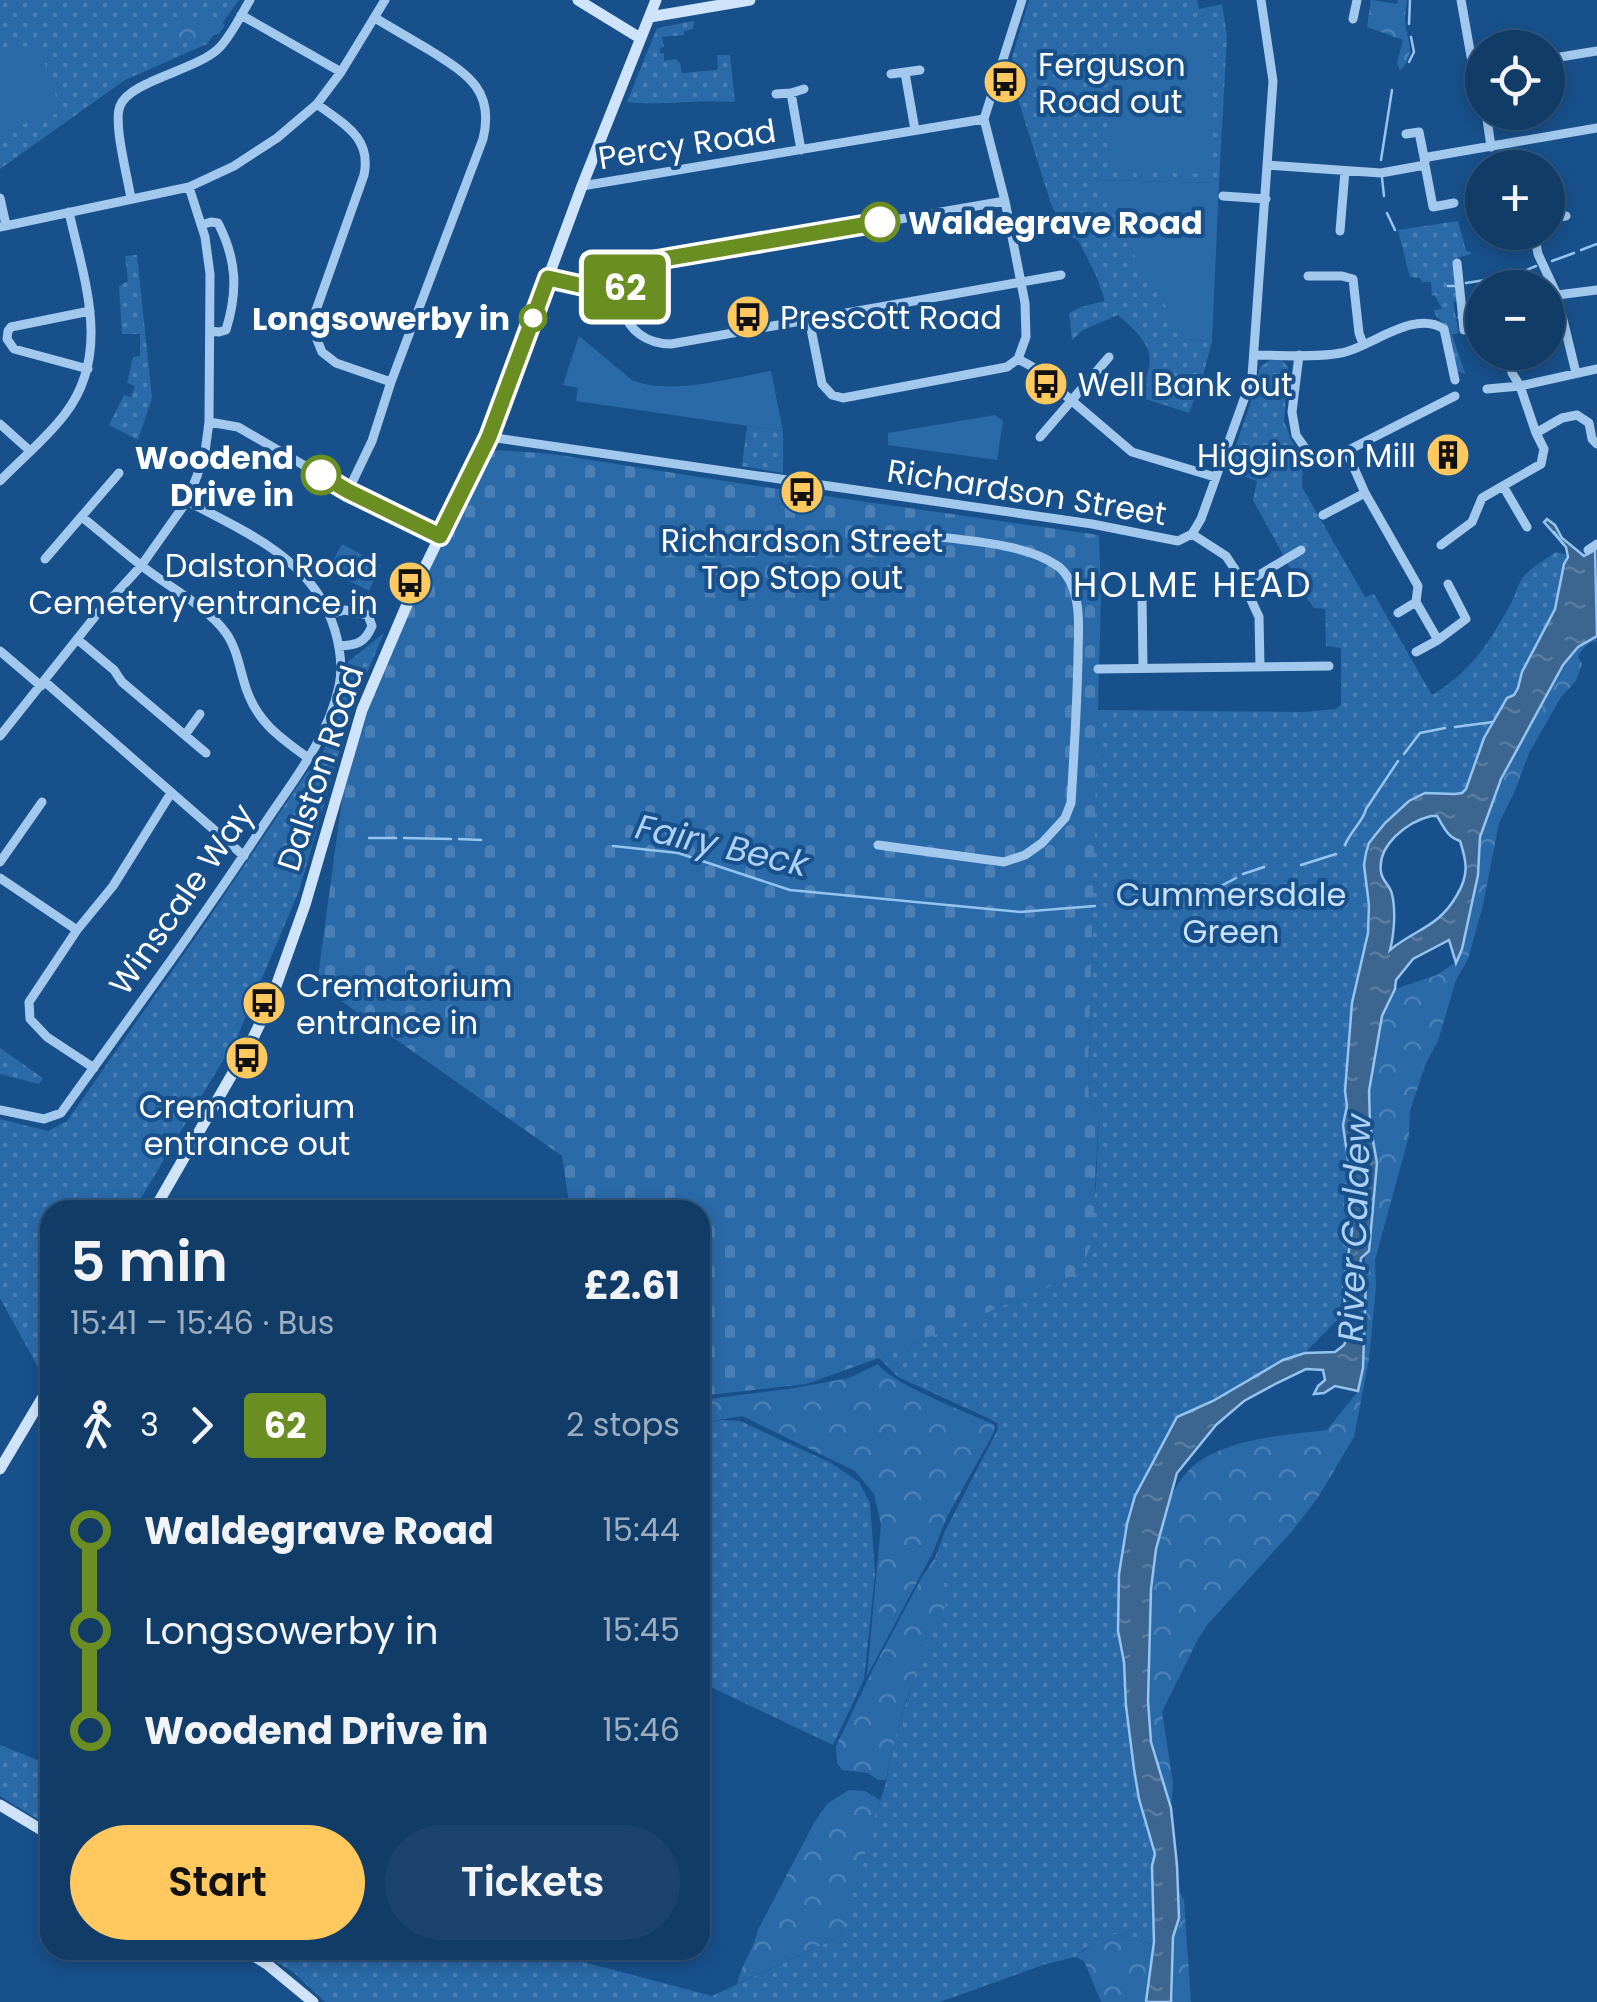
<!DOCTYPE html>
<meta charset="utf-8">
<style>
body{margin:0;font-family:Poppins,sans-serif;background:#1b436e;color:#f1f3f6;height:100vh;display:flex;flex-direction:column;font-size:38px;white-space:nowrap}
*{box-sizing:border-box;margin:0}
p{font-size:32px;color:#9cadc0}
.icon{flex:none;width:55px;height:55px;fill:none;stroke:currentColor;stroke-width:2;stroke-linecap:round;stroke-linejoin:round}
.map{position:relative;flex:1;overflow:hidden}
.sheet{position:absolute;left:40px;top:1200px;width:670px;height:760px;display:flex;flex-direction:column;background:#123c68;border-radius:30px;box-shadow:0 5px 15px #0003,0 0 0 2px #31567c}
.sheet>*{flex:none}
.badge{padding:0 20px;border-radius:8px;font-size:35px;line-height:65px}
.buttons{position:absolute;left:1465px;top:30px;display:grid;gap:20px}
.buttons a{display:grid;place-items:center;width:100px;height:100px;border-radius:50%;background:#123c68;box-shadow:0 5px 15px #0003,0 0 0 2px #31567c;font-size:50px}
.map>.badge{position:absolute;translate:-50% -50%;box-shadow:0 0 0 5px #fff}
.legs{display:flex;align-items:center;gap:15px;height:110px;padding:0 30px;font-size:32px}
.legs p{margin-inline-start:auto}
.summary{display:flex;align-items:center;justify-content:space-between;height:170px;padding:0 30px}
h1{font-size:55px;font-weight:600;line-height:75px}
.cta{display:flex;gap:20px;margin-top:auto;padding:20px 30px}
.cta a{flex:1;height:115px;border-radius:60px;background:#ffc95f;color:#111;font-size:40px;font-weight:600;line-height:115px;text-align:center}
.cta a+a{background:#1b436e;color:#f1f3f6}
ul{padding:0 30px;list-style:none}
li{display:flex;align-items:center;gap:35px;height:100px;font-size:38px}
li i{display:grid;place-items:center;width:15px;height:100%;margin:0 12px;background:currentColor}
li i::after{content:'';width:25px;height:25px;margin:-12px;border:8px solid;border-radius:50%;background:#123c68}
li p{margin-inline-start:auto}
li:first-child i{background:linear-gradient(#0000 50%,currentColor 0)}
li:last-child i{background:linear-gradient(currentColor 50%,#0000 0)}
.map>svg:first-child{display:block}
.grass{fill:url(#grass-dots)}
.forest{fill:url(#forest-crowns)}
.cemetery{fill:url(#cemetery-stones)}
.garden{fill:#2b6aa9}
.water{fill:url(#water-ripples);stroke:#95c4f0;stroke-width:2.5;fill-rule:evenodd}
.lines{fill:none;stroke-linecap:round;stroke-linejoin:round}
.stream{stroke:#95c4f0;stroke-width:2.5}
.street{stroke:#a2c8ee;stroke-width:9}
.secondary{stroke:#cfe4fa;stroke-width:11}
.line-1-casing{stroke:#fff;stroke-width:22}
.line-1{stroke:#6b8e23;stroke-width:15}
.stop-1-dot{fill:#fff;stroke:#6b8e23;stroke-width:5}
.labels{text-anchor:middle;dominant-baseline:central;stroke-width:8;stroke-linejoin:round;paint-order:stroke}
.poi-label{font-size:32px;fill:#fff;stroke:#18508b;text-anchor:start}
.street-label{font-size:32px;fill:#fff;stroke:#18508b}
.stop-label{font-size:32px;font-weight:bold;fill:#fff;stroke:#18508b;text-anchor:end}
.park-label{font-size:32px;fill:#c8e1fa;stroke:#18508b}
.neighbourhood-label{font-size:35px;letter-spacing:2.5px;fill:#fff;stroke:#18508b}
.water-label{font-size:35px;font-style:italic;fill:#aed2f5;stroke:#18508b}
</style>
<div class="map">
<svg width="1597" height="2002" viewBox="0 0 1597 2002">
<defs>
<pattern id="grass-dots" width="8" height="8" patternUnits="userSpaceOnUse" patternTransform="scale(2.5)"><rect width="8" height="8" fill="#2b6aa9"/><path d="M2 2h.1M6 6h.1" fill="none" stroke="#4b80b6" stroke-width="1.8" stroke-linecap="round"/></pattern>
<pattern id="forest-crowns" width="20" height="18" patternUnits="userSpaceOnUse" patternTransform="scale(2.5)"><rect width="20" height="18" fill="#2b6aa9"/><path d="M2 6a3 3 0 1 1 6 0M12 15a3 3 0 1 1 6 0" fill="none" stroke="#4b80b6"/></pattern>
<pattern id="cemetery-stones" width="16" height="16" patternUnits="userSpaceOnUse" patternTransform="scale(2.5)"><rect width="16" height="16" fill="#2b6aa9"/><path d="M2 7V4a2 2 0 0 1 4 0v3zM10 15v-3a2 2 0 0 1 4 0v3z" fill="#4b80b6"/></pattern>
<pattern id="water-ripples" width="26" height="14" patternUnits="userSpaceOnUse" patternTransform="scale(2.5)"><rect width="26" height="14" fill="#3c658f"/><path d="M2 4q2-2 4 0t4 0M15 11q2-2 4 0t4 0" fill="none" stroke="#597ca0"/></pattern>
</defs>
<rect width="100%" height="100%" fill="#18508b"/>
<path class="grass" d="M0,0H239L207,44L125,80L0,169Z
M1029,0H1197L1199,9L1222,4L1227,36L1219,183L1097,180L1186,339L1212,341L1203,376L1189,413L1136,396C1161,357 1150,343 1118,315L1083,330L1072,340L1069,313L1081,307L1104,301V298L1096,275L1078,240L1066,235L1051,204L1011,77L1012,57Z
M694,21L693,29L684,31V35L662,37L664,47L660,48V53H664V61L676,59L680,63L682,73L716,70L718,68L717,55H730L735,102C699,99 663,106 627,102L657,28Z
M1458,221L1466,251L1471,252V254L1453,259L1457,301L1453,302L1459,333L1452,334L1465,374L1457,371L1449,329L1436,316L1434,310L1442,309L1435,295L1432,296L1431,282H1422L1420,278L1410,277L1398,230Z
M137,255L152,398L138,440L109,425L124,395L131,397L135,386L127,383L133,357L140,356V334H122L119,286L128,281L125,256Z
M1270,360H1282L1288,367L1284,421L1292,442L1303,460L1302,487L1365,597L1374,594L1432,695C1470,672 1489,644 1510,605C1516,595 1517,585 1524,576C1534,565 1545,560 1556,552L1567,555L1555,609L1522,672L1518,688L1514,695L1507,699L1484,738L1466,789C1457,799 1438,794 1425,793L1364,865L1369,905L1368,933L1352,1003L1345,1091L1347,1106L1343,1125L1350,1166L1352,1231L1339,1318L1305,1353L1283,1360L1213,1401L1177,1417L1138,1491L1124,1533L1119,1574L1118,1631L1124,1662L1126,1706L1134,1769L1139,1799L1155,1854L1152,1866L1154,1944L1116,1934L1085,1949L1075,1957L1043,1965L940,2002H325L293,1972L256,1950H538L712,1996L841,1936L864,1849L886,1783L893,1745L919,1661L945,1604L947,1596L936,1571L935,1558L945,1531L998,1429L997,1423L990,1419L898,1377L879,1358L1078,1274L1096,1186L1099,1115L1089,1097L1088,1078L1097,710L1303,712L1336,709L1341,705V648L1326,646L1325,609L1314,608L1306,597L1253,500L1257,481L1227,471L1251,402L1260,367Z
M747,426L783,431V473L742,466Z
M384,633L352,708L299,891L238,1035L134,1210H50V1351L39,1369L0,1298V1119L48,1131L67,1121L207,921L305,775L323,752L340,711L348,662Z
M0,1048L43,1078L39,1084L0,1074Z
M720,1420L740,1421L831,1463L859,1482L870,1503L875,1574L864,1679L833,1745L700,1682V1424Z
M0,1745L50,1765V1827L0,1796Z"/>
<path class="forest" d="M1371,0L1397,4L1398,0H1407C1406,6 1405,12 1405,19C1406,41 1418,51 1400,71L1397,63L1403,40L1367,27Z
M216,17L225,25L219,34L186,41L171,40L168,35L176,23Z
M1597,636V641C1587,642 1582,649 1578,657L1582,664L1576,681L1561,697L1529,753L1514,793L1499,823L1483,905L1468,959L1456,980L1438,1041L1426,1063L1410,1111L1409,1136L1375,1260L1376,1287L1369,1359L1354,1437L1317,1499L1293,1530L1208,1624L1198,1639L1162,1712L1173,1783L1171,1808C1164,1787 1156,1765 1152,1743C1146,1715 1148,1686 1149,1659C1150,1608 1150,1506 1190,1469C1222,1439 1284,1435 1327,1430L1358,1391L1363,1368L1365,1254L1369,1251L1377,1163L1370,1124L1369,1091L1382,1016L1395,989L1437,975L1456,962L1462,949L1478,875L1480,837L1501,779L1563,665L1578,647Z
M878,1364C891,1384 969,1413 995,1425L993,1434L947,1517L933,1552L867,1676L881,1524L874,1494L855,1471L742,1416L700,1423V1400L795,1388L849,1378Z
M935,1558C937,1572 945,1582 947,1595C948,1606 938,1621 933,1631C911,1678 896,1730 886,1780H878L868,1773L842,1770L837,1763L836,1746L873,1669L922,1577Z
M849,1790L865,1791L880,1800L841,1936L737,1984C741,1965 754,1949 758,1930L814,1823L827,1804Z
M1177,1888L1184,1900L1191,2002H1171L1173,1937L1179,1918Z
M1116,1934L1153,1944L1154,1942L1146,2002H1101L1084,1961L1075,1957L1098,1941Z"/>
<path class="cemetery" d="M498,450L552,454L797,492L1099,535L1101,597L1088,1078L1089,1097L1099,1115L1092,1242L1079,1274L879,1358L806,1384L700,1396V1210H570L562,1156L317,984L347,762L412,596L487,454Z"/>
<path class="garden" d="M1111,37L1213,40L1209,174L1107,171Z
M38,42L61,112L0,132V55Z
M1097,180L1219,183L1212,341L1186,339L1134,255Z
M579,336L632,380C668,396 733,378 771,371L783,431L576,401L578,388L563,385Z
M995,415L1003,421L997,460L888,445V433Z
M342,544L381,565L369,591L328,570Z"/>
<path class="water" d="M1547,519L1555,525L1562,538L1584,556L1595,550L1597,636L1578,647L1563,665L1501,779L1480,837L1478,875L1462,949L1456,963L1449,940L1413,959L1396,980L1395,989L1382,1016L1369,1091L1370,1124L1377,1163L1369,1251L1361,1258L1360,1270L1366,1278L1363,1368L1358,1391L1335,1386L1324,1393L1314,1394L1318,1386L1325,1380L1323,1370L1306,1369L1277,1383L1244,1401L1216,1425L1177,1473L1156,1549L1151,1589L1148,1701L1151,1742L1171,1808L1177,1865L1179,1918L1173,1937L1171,2002H1146L1154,1942L1152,1866L1155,1854L1139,1799L1134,1769L1126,1706L1124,1662L1118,1631L1119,1574L1127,1524L1135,1496L1177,1417L1213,1401L1283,1360L1305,1353L1335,1352L1344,1345L1349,1332L1343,1290L1352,1231L1349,1167L1343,1125L1347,1106L1345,1091L1352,1003L1368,933L1369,905L1364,865L1366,853L1369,843L1385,823L1409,801L1425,793L1455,794L1462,793L1466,789L1484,738L1507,698L1514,695L1518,688L1522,672L1555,609L1564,564L1568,557L1566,547L1544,522ZM1431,816H1437C1444,827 1447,837 1460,841C1467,862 1469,875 1457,895C1438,928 1417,928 1390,950C1394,935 1396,911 1392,894C1390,885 1382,881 1381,872C1377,845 1407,822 1431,816Z"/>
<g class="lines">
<path class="stream" d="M1409,24L1410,0
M1409,62L1414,52L1411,37
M1381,160L1392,90
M1382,178L1384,196
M1387,213L1395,230
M1581,250L1597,244
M1552,261L1574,253
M1512,276L1536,266
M1466,283L1504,277
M1448,286H1455
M1554,532L1564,545
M1455,727L1493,722
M1404,754L1420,733L1445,728
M369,838H396
M404,838L451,839
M459,839L481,840
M1345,845C1350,832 1364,820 1366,809L1398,761
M613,846L678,853L790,890L1020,912L1095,906
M1301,865L1336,854
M1243,874L1264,867
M1202,896L1236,878"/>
<path class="street" d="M1461,0L1472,62L1479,70L1482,90
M241,15L341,72
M1353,19L1357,0
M1548,59L1597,51
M905,73L915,130
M891,74L920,70
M791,93L801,150
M776,94L791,93L804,89
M317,104C343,124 372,137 364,175L315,313L313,330L322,352L336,363L391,382
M1486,112L1491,147
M1406,134L1419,132L1425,162
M1428,157L1597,128
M1268,165L1381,173L1425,165L1433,207L1454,203
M582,186L984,119
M1223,196L1266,199
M0,198L6,225
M131,199C128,178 113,124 120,106C130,80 199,70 220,47C232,34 241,15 250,0
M1005,201L650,262C604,287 620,343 671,344L1061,275
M1548,219L1566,216
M201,225L211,222L218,223C237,260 238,291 226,330L219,332L210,331
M0,227L189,187L234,166L277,138L317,104L341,72L385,0
M1340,231L1345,171
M1534,232L1538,254L1557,295L1576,373
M1457,263L1464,330
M1308,276H1342L1353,279L1359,333L1363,344
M548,278L624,295
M1557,295L1597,290
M1462,317L1482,316
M809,319L822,384L832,395L843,398L1007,367L1018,359
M1254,355C1282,355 1314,358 1341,353C1372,347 1413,309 1444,329L1455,380
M1299,355L1292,412L1296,435L1312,458L1325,462L1455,396
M1018,359L1026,337L1025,303L1005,201L984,119L1022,0
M1018,359L1031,366L1132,452L1215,477
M88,369L14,349L7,339L8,331L11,327L90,311
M1487,389L1520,386L1597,369
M209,422L238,427L348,491L441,536
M0,424L29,450
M1536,433L1562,418L1577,415L1589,423L1592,439L1597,444
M489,437L1092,524L1178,541L1192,534L1201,519L1252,377L1273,81L1261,0
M1040,437L1109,357
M1347,452L1365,493L1418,586L1416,602L1398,613
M0,481C21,459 47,438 65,414C112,353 84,280 69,212
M1503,486L1527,527
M348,491L372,441L391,382L483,139C495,90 467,74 431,51C412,40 394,29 375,18
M1323,515L1365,493
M82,517C102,533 121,550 142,566C167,586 208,607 226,633C238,650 240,672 247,691C259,724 281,738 308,758
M1192,534L1226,556L1242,580L1259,617L1260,667
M1441,545L1472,522L1482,498L1541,464L1544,449L1536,433L1520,386L1512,373V354
M1588,550L1597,544
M45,559L119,473
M1244,584L1301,550
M1142,596L1143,668
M1416,602L1438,640
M330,614L345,610L368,615L372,626C365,643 357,645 339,646
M77,639L114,670L122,682L206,753
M0,651L41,686
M1416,652L1438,640L1466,619L1448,584
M1098,669L1329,666
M44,681L244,856
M185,735L200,714
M0,736L97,614L141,566L187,501L197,476L205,452L209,422L210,274L205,237L189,187
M878,845L1004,862L1025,855L1042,843L1065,818L1071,803C1074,755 1077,706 1078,658C1078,640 1080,621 1077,604C1075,590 1068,572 1056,565C1025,543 960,540 922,535
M0,862L42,802
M0,878L77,930
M94,1068L47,1037L30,1019L29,1002L77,930L113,886L171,793
M0,1110L44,1119L61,1113C129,1018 199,924 263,826C292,782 328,739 339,686C344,663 338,634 328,612C303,555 238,528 187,501"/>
<path class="secondary" d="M578,0L640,38
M650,17L750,0
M154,1210L253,1038L270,1003L305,905L362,710L411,595L489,437L582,186L656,0
M0,1469L50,1385
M0,1805L50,1835
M244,1950L267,1964L313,2002"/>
</g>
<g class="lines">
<defs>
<path id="line-1" d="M321,475L348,491L440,536L489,437L548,278L624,295C627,277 639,265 657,260L880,222"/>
</defs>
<use href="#line-1" class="line-1-casing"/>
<use href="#line-1" class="line-1"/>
</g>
<defs>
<symbol id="bus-disc" viewBox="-11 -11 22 22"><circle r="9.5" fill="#ffc95f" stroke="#18508b"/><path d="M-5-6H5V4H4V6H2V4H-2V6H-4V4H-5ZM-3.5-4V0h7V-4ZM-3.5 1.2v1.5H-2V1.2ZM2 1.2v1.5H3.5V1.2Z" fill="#111"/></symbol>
<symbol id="building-disc" viewBox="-11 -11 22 22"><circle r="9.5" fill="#ffc95f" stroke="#18508b"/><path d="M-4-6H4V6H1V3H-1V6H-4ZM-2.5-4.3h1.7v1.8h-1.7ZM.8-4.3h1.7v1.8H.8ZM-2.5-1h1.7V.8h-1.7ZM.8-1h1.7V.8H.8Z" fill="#111"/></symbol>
</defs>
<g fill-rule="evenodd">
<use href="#bus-disc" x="980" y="57" width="50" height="50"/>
<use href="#bus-disc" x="723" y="292" width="50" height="50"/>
<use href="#bus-disc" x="1021" y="359" width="50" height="50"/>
<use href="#building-disc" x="1423" y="430" width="50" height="50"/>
<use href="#bus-disc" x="777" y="467" width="50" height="50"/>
<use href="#bus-disc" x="385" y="558" width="50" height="50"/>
<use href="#bus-disc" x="239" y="978" width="50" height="50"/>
<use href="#bus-disc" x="222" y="1033" width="50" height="50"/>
</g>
<g class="stop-1-dot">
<circle cx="880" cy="222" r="18"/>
<circle cx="533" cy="318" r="12"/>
<circle cx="321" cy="475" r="18"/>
</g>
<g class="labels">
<g class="poi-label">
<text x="1038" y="64">Ferguson<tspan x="1038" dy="37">Road out</tspan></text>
<text x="780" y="317">Prescott Road</text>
<text x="1078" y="384">Well Bank out</text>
<text x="1416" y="455" text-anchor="end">Higginson Mill</text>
<text x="802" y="540" text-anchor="middle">Richardson Street<tspan x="802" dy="37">Top Stop out</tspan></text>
<text x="378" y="565" text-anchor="end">Dalston Road<tspan x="378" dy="37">Cemetery entrance in</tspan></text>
<text x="296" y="985">Crematorium<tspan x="296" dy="37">entrance in</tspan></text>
<text x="247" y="1106" text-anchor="middle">Crematorium<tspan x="247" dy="37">entrance out</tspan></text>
</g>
<g class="street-label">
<text transform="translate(687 144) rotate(-9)">Percy Road</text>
<text transform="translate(1027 492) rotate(9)">Richardson Street</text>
<text transform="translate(320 768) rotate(-72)">Dalston Road</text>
<text transform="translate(181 899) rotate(-55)">Winscale Way</text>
</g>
<g class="stop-label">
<text x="908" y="222" text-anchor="start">Waldegrave Road</text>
<text x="510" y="318">Longsowerby in</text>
<text x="294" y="457">Woodend<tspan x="294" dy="37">Drive in</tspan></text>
</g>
<g class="park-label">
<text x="1231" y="894">Cummersdale<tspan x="1231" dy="37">Green</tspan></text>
</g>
<g class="neighbourhood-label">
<text x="1193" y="584">HOLME HEAD</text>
</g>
<g class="water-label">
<text transform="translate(722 845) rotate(13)">Fairy Beck</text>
<text transform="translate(1354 1228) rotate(-88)">River Caldew</text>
</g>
</g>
</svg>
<div class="buttons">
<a><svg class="icon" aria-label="locate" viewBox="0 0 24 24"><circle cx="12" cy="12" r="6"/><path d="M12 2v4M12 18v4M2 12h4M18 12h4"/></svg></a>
<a>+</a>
<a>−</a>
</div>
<b class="badge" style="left:625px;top:287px;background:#6b8e23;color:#fff">62</b>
<section class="sheet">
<div class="summary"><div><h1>5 min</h1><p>15:41 – 15:46 · Bus</p></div><b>£2.61</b></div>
<div class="legs"><svg class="icon" aria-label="walk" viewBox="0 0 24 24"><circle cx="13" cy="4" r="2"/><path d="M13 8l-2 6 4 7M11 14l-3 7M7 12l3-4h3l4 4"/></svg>3<svg class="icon" aria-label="forward" viewBox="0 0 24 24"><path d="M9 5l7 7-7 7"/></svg><b class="badge" style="background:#6b8e23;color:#fff">62</b><p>2 stops</p></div>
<ul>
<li><i style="color:#6b8e23"></i><b>Waldegrave Road</b><p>15:44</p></li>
<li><i style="color:#6b8e23"></i><span>Longsowerby in</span><p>15:45</p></li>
<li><i style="color:#6b8e23"></i><b>Woodend Drive in</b><p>15:46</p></li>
</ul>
<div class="cta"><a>Start</a><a>Tickets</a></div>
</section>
</div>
